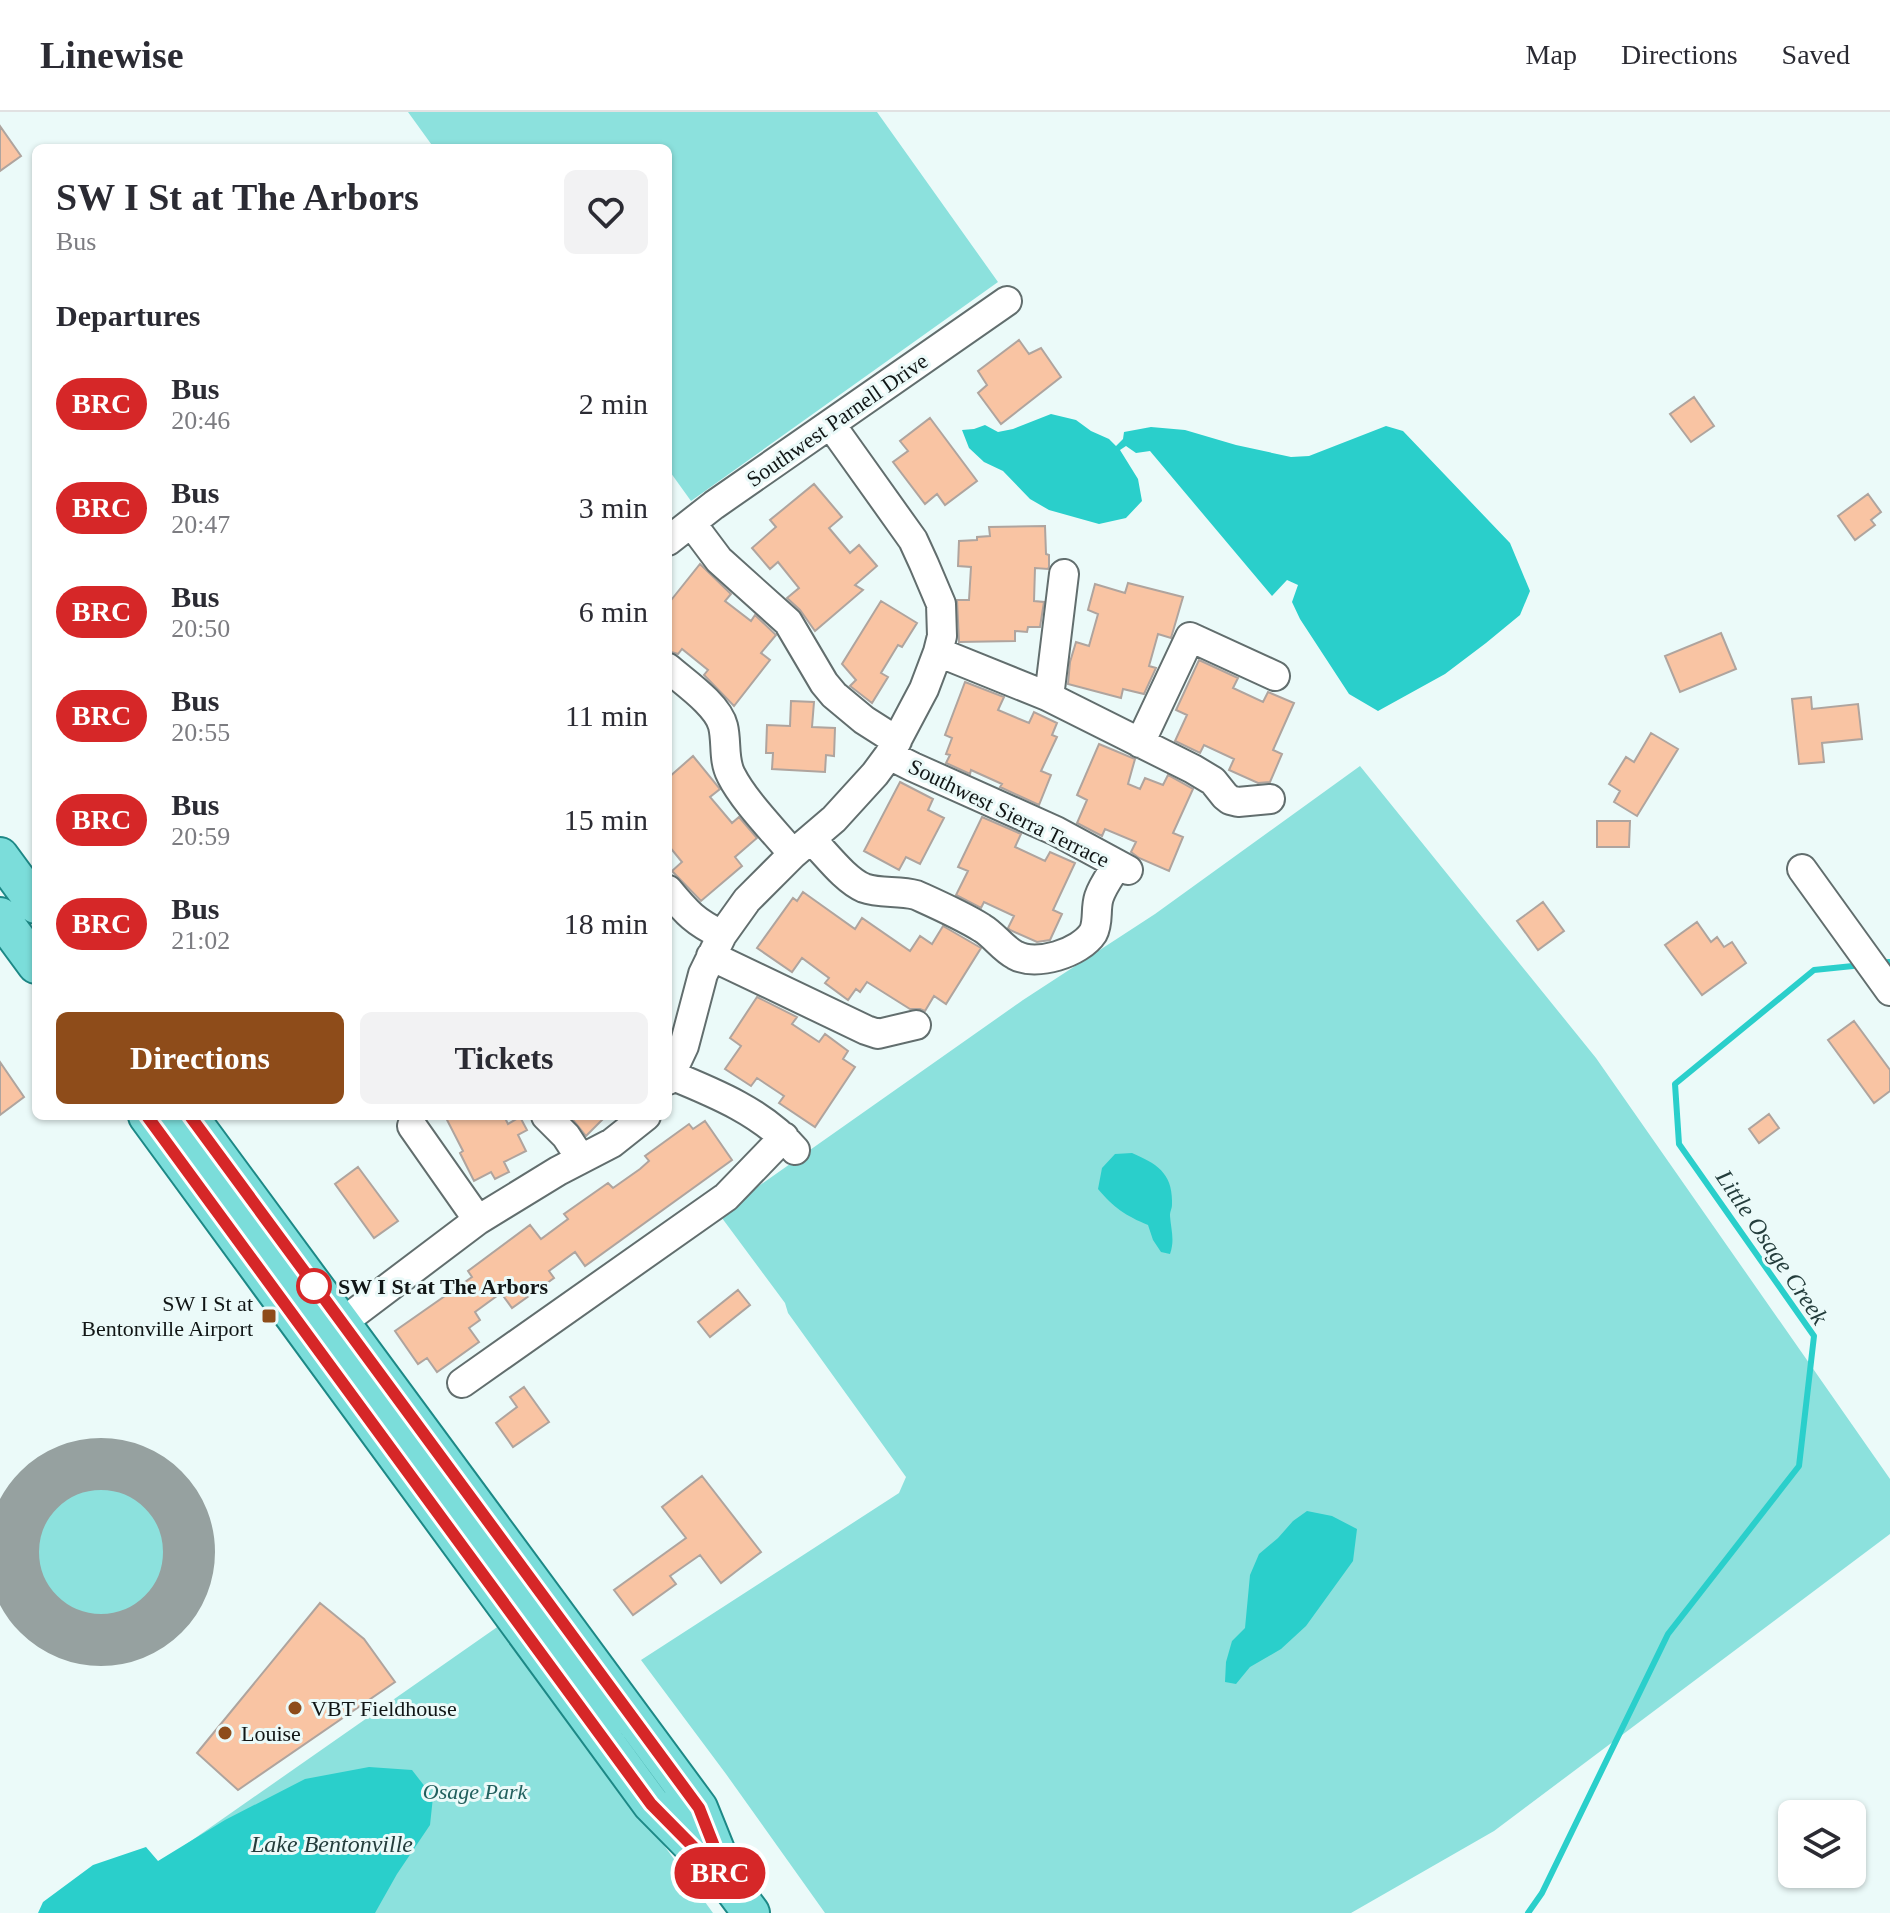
<!DOCTYPE html>
<style>
body{margin:0;font-family:"Times New Roman",serif;background:#f2f2f3;color:#2b2b33;height:100vh;display:flex;flex-direction:column;font-size:30px;white-space:nowrap}
*{box-sizing:border-box;margin:0}
p{font-size:26px;color:#7c7c81}
.icon{flex:none;width:44px;height:44px;fill:none;stroke:currentColor;stroke-width:2;stroke-linecap:round;stroke-linejoin:round}
.map{position:relative;flex:1;overflow:hidden}
.details{position:absolute;left:32px;top:32px;width:640px;height:976px;display:flex;flex-direction:column;background:#fff;border-radius:12px;box-shadow:0 2px 6px #0004}
.details>*{flex:none}
.badge{padding:0 16px;border-radius:26px;font-size:28px;line-height:52px}
.tools{position:absolute;left:1778px;top:1688px;display:grid;gap:16px}
.tools a{display:grid;place-items:center;width:88px;height:88px;border-radius:12px;background:#fff;box-shadow:0 2px 6px #0004;font-size:40px}
.map>.badge{position:absolute;translate:-50% -50%;box-shadow:0 0 0 4px #fff}
h2{padding:0 24px;font-size:30px;line-height:72px}
.round{display:grid;place-items:center;flex:none;width:84px;height:84px;border-radius:12px;background:#f2f2f3}
.summary{display:flex;align-items:center;justify-content:space-between;height:136px;padding:0 24px}
h1{font-size:38px;font-weight:700;line-height:60px}
.button{display:flex;gap:16px;margin-top:auto;padding:16px 24px}
.button a{flex:1;height:92px;border-radius:12px;background:#8e4c1a;color:#fff;font-size:32px;font-weight:700;line-height:92px;text-align:center}
.button a+a{background:#f2f2f3;color:#2b2b33}
ul{padding:0;list-style:none}
li{display:flex;align-items:center;gap:24px;height:104px;padding:0 24px}
li div{flex:1}
li b{display:block;font-size:30px}
li em{font-style:normal}
li .badge{min-width:88px;font-weight:700;text-align:center}
header{display:flex;align-items:center;gap:48px;box-sizing:border-box;height:112px;padding:0 40px;background:#fff;border-bottom:2px solid #e1e1e2}
header strong{font-size:38px}
nav{display:flex;gap:44px;margin-inline-start:auto;font-size:28px}
.map>svg:first-child{display:block}
.green{fill:#8ce1dd}
.water{fill:#2acfcb}
.lines{fill:none;stroke-linecap:round;stroke-linejoin:round}
.stream{stroke:#2acfcb;stroke-width:6}
.taxiway{stroke:#96a1a0;stroke-width:52}
.building{fill:#f9c4a3;stroke:#afa49e;stroke-width:2}
.minor-casing{stroke:#626e6e;stroke-width:32}
.major-casing{stroke:#1d8886;stroke-width:40}
.minor{stroke:#fff;stroke-width:28}
.major{stroke:#7bddda;stroke-width:36}
.line-casing{stroke:#fff;stroke-width:18}
.line{stroke:#d62728;stroke-width:12}
.stop-dot{fill:#fff;stroke:#d62728;stroke-width:4}
.poi-dot{fill:#8e4c1a;stroke:#ebfaf9;stroke-width:3}
.labels{text-anchor:middle;dominant-baseline:central;stroke-width:6;stroke-linejoin:round;paint-order:stroke}
.street-label{font-size:22px;fill:#111616;stroke:#ebfaf9}
.stop-label{font-size:22px;font-weight:bold;fill:#111616;stroke:#ebfaf9;text-anchor:start}
.poi-label{font-size:22px;fill:#111616;stroke:#ebfaf9;text-anchor:start}
.park-label{font-size:22px;font-style:italic;fill:#22605e;stroke:#ebfaf9}
.water-label{font-size:24px;font-style:italic;fill:#243d3c;stroke:#ebfaf9}
</style>
<header>
<strong>Linewise</strong>
<nav><a>Map</a><a>Directions</a><a>Saved</a></nav>
</header>
<div class="map">
<svg width="1890" height="1801" viewBox="0 0 1890 1801">
<rect width="100%" height="100%" fill="#ebfaf9"/>
<path class="green" d="M408,0H877L998,170L691,389L668,357V36H434Z
M1360,654L1596,946L1890,1367V1422L1494,1719L1351,1801H825L726,1662L641,1548L899,1381L906,1365L788,1201L785,1191L719,1102L1023,888L1155,802Z
M29 1440a72 72 0 1 1 144 0a72 72 0 1 1-144 0Z
M503,1511L713,1801H88Z"/>
<path class="water" d="M1051,302L1076,308L1091,319L1109,327L1116,334L1123,327L1124,320L1151,315L1185,318L1236,333L1291,345L1309,344L1386,314L1403,319L1510,431L1530,479L1520,503L1486,531L1445,562L1378,599L1349,582L1300,507L1292,490L1298,473L1287,468L1272,484L1150,339L1136,341L1126,334L1120,338L1138,367L1142,389L1126,406L1099,412L1049,398L1030,387L1003,359L984,350L969,336L962,318L974,317L985,313L998,320L1013,317Z
M1132,1041C1157,1052 1173,1061 1172,1092C1172,1098 1170,1098 1170,1104C1171,1118 1175,1128 1170,1142L1161,1140L1153,1128L1148,1113C1126,1104 1113,1095 1098,1077L1102,1056L1115,1042Z
M1307,1399L1332,1404L1357,1417L1353,1449L1306,1514L1281,1537L1250,1555L1236,1572L1225,1570L1226,1550L1232,1529L1245,1516L1250,1463L1259,1442L1278,1426L1293,1409Z
M369,1655L412,1658L433,1685L430,1713L397,1762L375,1801H38L43,1790L93,1753L146,1735L158,1749L225,1708L305,1667Z"/>
<g class="lines">
<path class="stream" d="M1888,850H1890
M1528,1801L1542,1781L1668,1522L1799,1354L1814,1224L1679,1032L1675,972L1814,858L1853,854"/>
<path class="taxiway" d="M13 1440a88 88 0 1 1 176 0a88 88 0 1 1-176 0Z"/>
</g>
<path class="building" d="M0,14L21,44L0,59Z
M1019,228L1029,242L1041,236L1061,265L1001,312L978,281L987,273L978,259Z
M1694,285L1714,314L1691,330L1670,302Z
M930,306L977,369L945,393L937,382L925,392L893,350L908,339L900,329Z
M814,372L842,405L829,416L850,441L859,433L877,454L855,473L863,478L815,519L800,498L787,486L799,476L778,450L770,457L752,436L776,415L770,408Z
M1868,382L1881,400L1871,408L1875,413L1855,428L1838,404Z
M1045,414L1046,442L1049,443V455L1048,457L1035,456L1034,489L1044,490L1040,515H1028L1027,520L1015,519V529L959,530L957,488H969L971,455L958,454L959,429L977,428V425L990,424L989,415Z
M700,452L731,482L725,489L751,509L755,503L776,523L761,541L770,548L734,594L704,563L708,558L682,537L678,542L668,539V492Z
M1128,471L1183,485L1171,526L1158,522L1149,554L1156,556L1144,582L1123,577L1121,586L1068,572L1070,550L1076,530L1089,534L1098,502L1088,498L1095,472L1125,481Z
M881,489L917,511L902,535L898,533L881,561L888,565L872,591L850,574L856,568L842,552Z
M1721,521L1736,557L1680,580L1665,544Z
M1199,548L1238,566L1233,576L1263,590L1268,580L1294,591L1273,638L1282,642L1270,670L1258,671L1229,658L1234,647L1204,633L1200,641L1175,629L1187,603L1176,598Z
M965,570L1004,585L998,598L1029,611L1034,600L1057,611L1052,623L1057,625L1041,659L1051,663L1039,693L1000,675L1002,672L971,658L970,662L946,651L950,643L946,642L952,626L945,623Z
M1811,585L1812,597L1858,592L1862,627L1822,631L1824,650L1799,652L1792,587Z
M791,589L814,590L812,615L835,616L834,644L826,643L825,660L772,657L773,641H766L767,613L790,614Z
M1651,621L1678,637L1637,704L1614,690L1620,679L1609,672L1626,645L1634,650Z
M1099,632L1135,647L1128,672L1140,677L1145,666L1163,673L1168,663L1193,677L1173,721L1183,725L1169,759L1139,746L1131,740L1136,730L1105,717L1102,724L1077,711L1087,688L1077,683Z
M693,644L720,677L710,685L732,711L739,705L757,726L735,745L742,754L701,789L672,759L682,750L668,733V666Z
M900,670L933,687L928,698L944,706L920,752L906,745L899,758L864,739Z
M982,705L1021,722L1015,735L1045,749L1050,740L1075,751L1053,798L1062,802L1050,828L1037,830L1010,818L1008,816L1014,804L984,790L981,796L956,783L968,759L958,755Z
M1597,709H1630L1629,735H1597Z
M803,780L855,817L862,806L910,839L920,824L932,832L943,814L981,836L946,892L934,884L925,899L920,897H910L867,870L860,880L856,877L848,888L825,871L829,866L802,846L792,860L757,836L793,786L797,789Z
M1543,790L1564,819L1538,838L1517,809Z
M1697,810L1711,830L1717,825L1724,835L1732,830L1746,851L1702,883L1665,833Z
M757,885L797,905L792,912L819,930L825,922L848,939L843,947L855,955L815,1015L779,991L784,984L757,966L751,974L725,957L741,934L730,926Z
M1854,909L1890,958V979L1874,991L1828,928Z
M0,950L24,985L0,1003Z
M1769,1002L1779,1016L1759,1031L1749,1017Z
M445,1004H504L508,1012L520,1005L527,1018L518,1023L526,1039L504,1050L509,1060L495,1067L491,1060L474,1069L460,1041L463,1039Z
M570,1004H606L586,1024Z
M705,1009L732,1048L585,1154L575,1140L549,1159L554,1166L512,1196L501,1181L475,1200L480,1208L469,1216L479,1230L437,1260L427,1246L418,1252L395,1219L472,1165L468,1159L530,1113L541,1127L568,1107L564,1102L608,1071L613,1076L640,1057L649,1049L645,1044L689,1012L693,1017Z
M358,1055L398,1109L374,1126L335,1072Z
M738,1178L750,1193L710,1225L698,1210Z
M524,1275L549,1310L513,1335L496,1311L517,1295L510,1285Z
M702,1364L761,1440L721,1471L700,1443L670,1464L676,1472L633,1503L614,1478L686,1426L662,1395Z
M320,1491L364,1527L395,1570L238,1678L197,1641Z"/>
<g class="lines">
<defs>
<path id="minor" d="M692,412L719,448L788,510L824,571L834,583L864,608L897,629
M668,429L714,393L1007,189
M938,540L1047,584L1193,657L1213,669L1225,684L1230,688L1238,690L1270,687
M668,556C684,570 718,593 723,614C727,630 723,648 731,663C744,689 774,719 793,742
M1047,584L1050,577L1064,462
M1140,631L1190,525L1275,564
M889,643L913,655L1056,719L1128,758
M811,727C826,742 845,768 864,776C880,782 899,778 916,783C938,793 961,803 982,816C994,823 1002,836 1015,843C1036,855 1080,841 1093,821C1099,810 1095,797 1099,785C1103,773 1111,763 1117,753
M1802,757L1890,879
M668,778C687,801 695,810 722,823
M711,844L866,918L878,922L916,913
M671,963C715,981 764,1001 795,1038
M668,968L684,934L703,862L722,823L747,788L793,742L834,707L875,662L889,643L924,577L938,540L942,524L941,492L924,452L913,428L831,313
M546,1004L566,1024L581,1047
M412,1014L478,1108
M327,1222L478,1108L558,1059L612,1031L646,1004
M462,1271L726,1085L784,1025"/>
<path id="major" d="M0,744L36,793
M0,804L36,853
M147,1004L651,1692L728,1770L751,1801
M189,1004L699,1696L722,1753"/>
</defs>
<use href="#minor" class="minor-casing"/>
<use href="#major" class="major-casing"/>
<use href="#minor" class="minor"/>
<use href="#major" class="major"/>
</g>
<g class="lines">
<defs>
<path id="line" d="M147,1004L651,1692L728,1770L699,1696L190,1004"/>
</defs>
<use href="#line" class="line-casing"/>
<use href="#line" class="line"/>
</g>
<circle class="stop-dot" cx="314" cy="1174" r="16"/>
<g class="poi-dot">
<rect x="261" y="1196" width="16" height="16" rx="4"/>
<circle cx="295" cy="1596" r="8"/>
<circle cx="225" cy="1621" r="8"/>
</g>
<g class="labels">
<g class="street-label">
<text transform="translate(837 308) rotate(-35)">Southwest Parnell Drive</text>
<text transform="translate(1009 701) rotate(26)">Southwest Sierra Terrace</text>
</g>
<g class="stop-label">
<text x="338" y="1174">SW I St at The Arbors</text>
</g>
<g class="poi-label">
<text x="253" y="1191" text-anchor="end">SW I St at<tspan x="253" dy="25">Bentonville Airport</tspan></text>
<text x="311" y="1596">VBT Fieldhouse</text>
<text x="241" y="1621">Louise</text>
</g>
<g class="park-label">
<text x="475" y="1679">Osage Park</text>
</g>
<g class="water-label">
<text transform="translate(1772 1135) rotate(56)">Little Osage Creek</text>
<text x="332" y="1732">Lake Bentonville</text>
</g>
</g>
</svg>
<div class="tools">
<a><svg class="icon" aria-label="layers" viewBox="0 0 24 24"><path d="M12 4l9 5-9 5-9-5zM3 14l9 5 9-5"/></svg></a>
</div>
<b class="badge" style="left:720px;top:1761px;background:#d62728;color:#fff">BRC</b>
<section class="details">
<div class="summary"><div><h1>SW I St at The Arbors</h1><p>Bus</p></div><a class="round"><svg class="icon" aria-label="heart" viewBox="0 0 24 24"><path d="M12 20l-8-8c-3-5 5-10 8-4 3-6 11-1 8 4z"/></svg></a></div>
<h2>Departures</h2>
<ul>
<li><span class="badge" style="background:#d62728;color:#fff">BRC</span><div><b>Bus</b><p>20:46</p></div><em>2 min</em></li>
<li><span class="badge" style="background:#d62728;color:#fff">BRC</span><div><b>Bus</b><p>20:47</p></div><em>3 min</em></li>
<li><span class="badge" style="background:#d62728;color:#fff">BRC</span><div><b>Bus</b><p>20:50</p></div><em>6 min</em></li>
<li><span class="badge" style="background:#d62728;color:#fff">BRC</span><div><b>Bus</b><p>20:55</p></div><em>11 min</em></li>
<li><span class="badge" style="background:#d62728;color:#fff">BRC</span><div><b>Bus</b><p>20:59</p></div><em>15 min</em></li>
<li><span class="badge" style="background:#d62728;color:#fff">BRC</span><div><b>Bus</b><p>21:02</p></div><em>18 min</em></li>
</ul>
<div class="button"><a>Directions</a><a>Tickets</a></div>
</section>
</div>
